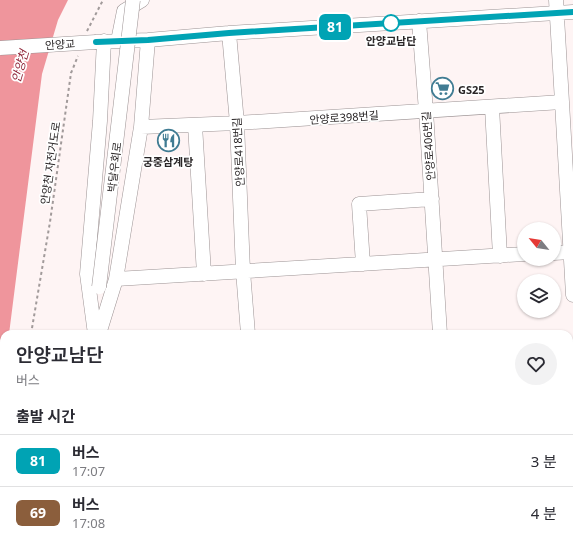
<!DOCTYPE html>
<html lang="ko">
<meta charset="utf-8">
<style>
body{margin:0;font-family:"Noto Sans","Noto Sans KR",sans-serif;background:#f2f2f3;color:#2b2b33;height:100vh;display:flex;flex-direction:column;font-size:15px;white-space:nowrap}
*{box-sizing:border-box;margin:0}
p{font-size:13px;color:#7c7c81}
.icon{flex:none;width:22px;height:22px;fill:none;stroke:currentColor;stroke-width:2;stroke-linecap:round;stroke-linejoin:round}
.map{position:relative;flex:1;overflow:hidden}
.sheet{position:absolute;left:0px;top:330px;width:573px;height:216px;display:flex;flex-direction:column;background:#fff;border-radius:12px 12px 0 0;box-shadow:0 1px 3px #0004}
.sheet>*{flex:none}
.badge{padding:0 8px;border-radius:6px;font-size:14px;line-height:26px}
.needle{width:26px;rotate:300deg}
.controls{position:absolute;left:517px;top:222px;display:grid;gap:8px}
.controls a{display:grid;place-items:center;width:44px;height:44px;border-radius:50%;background:#fff;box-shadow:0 1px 3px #0004;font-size:20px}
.map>.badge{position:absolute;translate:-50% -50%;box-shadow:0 0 0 2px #fff}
h2{padding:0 16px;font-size:15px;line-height:36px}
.round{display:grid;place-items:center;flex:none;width:42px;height:42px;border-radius:21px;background:#f2f2f3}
.headline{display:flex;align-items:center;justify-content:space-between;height:68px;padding:0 16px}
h1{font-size:19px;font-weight:600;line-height:30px}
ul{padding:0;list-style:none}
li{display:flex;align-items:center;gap:12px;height:52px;padding:0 16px;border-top:1px solid #e1e1e2}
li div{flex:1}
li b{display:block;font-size:15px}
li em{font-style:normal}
li .badge{min-width:44px;font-weight:700;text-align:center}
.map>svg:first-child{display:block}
.water{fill:#ef959c}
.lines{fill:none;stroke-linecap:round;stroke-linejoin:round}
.minor-casing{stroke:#9c9394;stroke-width:15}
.path{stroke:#a19a9a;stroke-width:2;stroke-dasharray:3 3;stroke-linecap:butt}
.minor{stroke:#fff;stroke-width:14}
.minor-bridge-casing{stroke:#9c9394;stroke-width:15;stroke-linecap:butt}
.minor-bridge{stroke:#fff;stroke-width:14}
.line-casing{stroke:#fff;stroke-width:9}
.line{stroke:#00a3b4;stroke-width:6}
.stop-dot{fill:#fff;stroke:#00a3b4;stroke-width:2}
.labels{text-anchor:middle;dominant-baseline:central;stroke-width:3.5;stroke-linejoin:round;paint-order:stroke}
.stop-label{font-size:11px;font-weight:bold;fill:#2a2627;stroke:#fff}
.street-label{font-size:11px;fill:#2a2627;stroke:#fff}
.poi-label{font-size:11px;font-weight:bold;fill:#2a2627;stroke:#fff;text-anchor:start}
.water-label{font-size:12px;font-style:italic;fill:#8f2639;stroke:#fff}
</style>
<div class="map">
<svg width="573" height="546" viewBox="0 0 573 546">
<rect width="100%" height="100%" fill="#fef4f4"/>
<path class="water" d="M0,0H68L58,20L42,74L9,334H4V369L0,393Z"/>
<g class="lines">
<defs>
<path id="minor" d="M556,0L562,102
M419,21L426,111L440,334
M229,33L237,123L243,271L248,334
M118,41L124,11L142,0
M96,42L148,40L229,33L573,12
M492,107L500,256
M195,125L204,274
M141,127L237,123L562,102L573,295
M554,253L571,252
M363,264L359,204L432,199
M116,279L524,254
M95,334L87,274L100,121L104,41
M99,334L116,279L141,127L148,40
M569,350L573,349
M0,383L4,382
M569,448H573
M493,542L545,546
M61,546L62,542
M170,546V542
M250,546L251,542
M344,546L345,542
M442,546L443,542"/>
</defs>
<use href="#minor" class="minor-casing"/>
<path class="path" d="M87,31L103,0
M31,334L50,222L71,73L78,56
M0,506L4,485"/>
<use href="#minor" class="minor"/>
<defs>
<path id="minor-bridge" d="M0,48L96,42
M99,287L133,0"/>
</defs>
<use href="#minor-bridge" class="minor-bridge-casing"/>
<use href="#minor-bridge" class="minor-bridge"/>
</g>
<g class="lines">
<defs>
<path id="line" d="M96,42L148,40L229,33L573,12"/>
</defs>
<use href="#line" class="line-casing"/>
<use href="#line" class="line"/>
</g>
<defs>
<symbol id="supermarket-ring" viewBox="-11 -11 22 22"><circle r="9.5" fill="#fff" stroke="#407c93" stroke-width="1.5"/><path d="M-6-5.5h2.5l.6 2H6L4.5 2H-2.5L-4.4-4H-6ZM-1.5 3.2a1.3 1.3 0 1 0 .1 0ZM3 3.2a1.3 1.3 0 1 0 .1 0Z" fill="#407c93"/></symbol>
<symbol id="restaurant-ring" viewBox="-11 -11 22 22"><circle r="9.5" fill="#fff" stroke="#407c93" stroke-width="1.5"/><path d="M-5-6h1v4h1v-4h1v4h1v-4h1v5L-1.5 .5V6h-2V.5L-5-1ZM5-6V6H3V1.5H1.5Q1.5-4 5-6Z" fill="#407c93"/></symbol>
</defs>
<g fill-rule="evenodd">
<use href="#supermarket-ring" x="430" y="76" width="25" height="25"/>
<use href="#restaurant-ring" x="156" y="128" width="25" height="25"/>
</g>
<circle class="stop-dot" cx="391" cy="23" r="8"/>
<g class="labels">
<g class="stop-label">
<text x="391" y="40">안양교남단</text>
</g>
<g class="street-label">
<text transform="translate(60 44) rotate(-4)">안양교</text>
<text transform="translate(344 117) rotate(-4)">안양로398번길</text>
<text transform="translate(428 146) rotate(-94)">안양로406번길</text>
<text transform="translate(238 152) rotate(-93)">안양로418번길</text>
<text transform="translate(50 163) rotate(-82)">안양천 자전거도로</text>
<text transform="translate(114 167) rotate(-83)">박달우회로</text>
</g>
<g class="poi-label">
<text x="458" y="89">GS25</text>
<text x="168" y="161" text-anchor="middle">궁중삼계탕</text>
</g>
<g class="water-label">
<text transform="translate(20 66) rotate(-74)">안양천</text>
</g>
</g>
</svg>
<div class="controls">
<a><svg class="needle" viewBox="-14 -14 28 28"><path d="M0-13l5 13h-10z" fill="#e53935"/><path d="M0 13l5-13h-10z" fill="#7c7c81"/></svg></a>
<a><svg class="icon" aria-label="layers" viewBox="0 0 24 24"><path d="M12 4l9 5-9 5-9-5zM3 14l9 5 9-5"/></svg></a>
</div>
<b class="badge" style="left:335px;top:27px;background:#00a3b4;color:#fff">81</b>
<section class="sheet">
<div class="headline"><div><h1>안양교남단</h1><p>버스</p></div><a class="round"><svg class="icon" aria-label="heart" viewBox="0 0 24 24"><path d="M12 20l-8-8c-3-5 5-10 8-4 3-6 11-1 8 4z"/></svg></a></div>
<h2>출발 시간</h2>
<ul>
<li><span class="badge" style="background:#00a3b4;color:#fff">81</span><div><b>버스</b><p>17:07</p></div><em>3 분</em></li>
<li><span class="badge" style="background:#8b5e3c;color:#fff">69</span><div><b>버스</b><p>17:08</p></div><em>4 분</em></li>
</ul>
</section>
</div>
